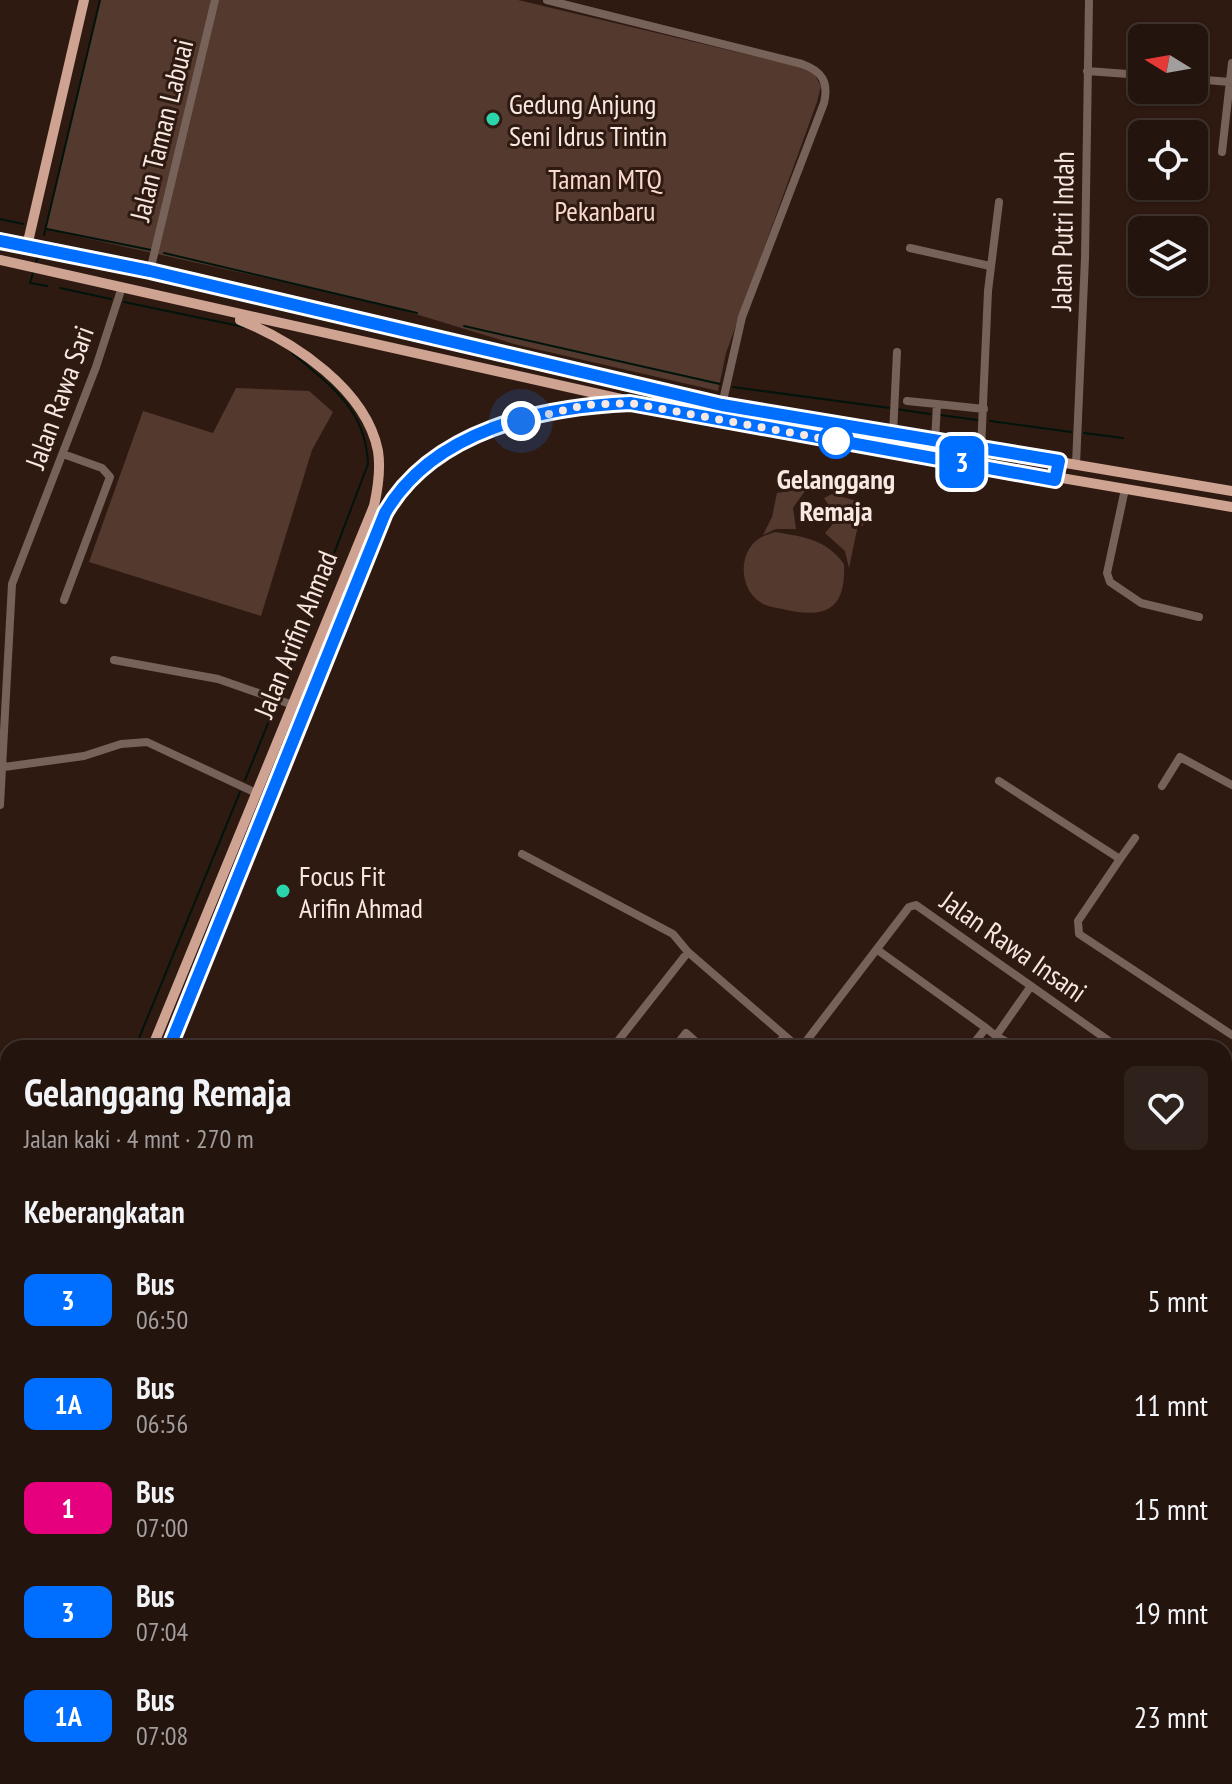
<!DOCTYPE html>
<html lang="id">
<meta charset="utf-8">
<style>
body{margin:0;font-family:"PT Sans Narrow",sans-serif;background:#2f211c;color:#f1f3f6;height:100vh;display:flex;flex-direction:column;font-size:30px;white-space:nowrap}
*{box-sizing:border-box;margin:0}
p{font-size:26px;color:#a39e9e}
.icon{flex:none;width:44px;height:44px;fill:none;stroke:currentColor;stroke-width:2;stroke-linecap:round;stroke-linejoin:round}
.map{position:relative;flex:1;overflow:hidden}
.drawer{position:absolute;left:0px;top:1040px;width:1232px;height:744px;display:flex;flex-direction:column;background:#23140e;border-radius:24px 24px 0 0;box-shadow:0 2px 6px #0004,0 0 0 2px #40332e}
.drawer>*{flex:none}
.badge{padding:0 16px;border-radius:12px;font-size:28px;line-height:52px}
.needle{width:52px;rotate:281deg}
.tools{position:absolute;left:1128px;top:24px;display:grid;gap:16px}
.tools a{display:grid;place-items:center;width:80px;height:80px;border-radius:12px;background:#23140e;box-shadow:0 2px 6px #0004,0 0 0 2px #40332e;font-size:40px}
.you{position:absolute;width:40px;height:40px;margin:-20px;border:6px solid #fff;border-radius:50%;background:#1a73e8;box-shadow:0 0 0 12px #1a73e833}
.map>.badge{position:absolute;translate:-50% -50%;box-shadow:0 0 0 4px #fff}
h2{padding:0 24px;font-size:30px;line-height:72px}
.round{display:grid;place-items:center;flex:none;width:84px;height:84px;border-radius:12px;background:#2f211c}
.overview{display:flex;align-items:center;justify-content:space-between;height:136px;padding:0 24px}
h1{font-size:38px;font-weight:800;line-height:60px}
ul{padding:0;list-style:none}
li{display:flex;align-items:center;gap:24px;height:104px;padding:0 24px}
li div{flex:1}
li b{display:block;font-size:30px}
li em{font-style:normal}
li .badge{min-width:88px;font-weight:700;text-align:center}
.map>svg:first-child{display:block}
.green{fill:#53392e}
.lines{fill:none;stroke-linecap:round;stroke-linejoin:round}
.stream{stroke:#00140c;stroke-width:2}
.taxiway{stroke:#604c44;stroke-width:22}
.runway{stroke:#604c44;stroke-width:54}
.minor{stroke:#766259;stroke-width:8}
.major{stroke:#cea392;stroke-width:10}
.line-casing{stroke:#fff;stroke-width:18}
.line{stroke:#006eff;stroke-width:12}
.walk{stroke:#f7e8e2;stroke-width:8;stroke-dasharray:0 14.4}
.poi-dot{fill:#2ad5ac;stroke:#2f1a12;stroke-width:3}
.stop-dot{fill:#fff;stroke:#006eff;stroke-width:4}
.labels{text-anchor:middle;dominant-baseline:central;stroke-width:6;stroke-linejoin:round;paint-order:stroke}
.poi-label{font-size:28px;fill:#f7e8e2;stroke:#2f1a12;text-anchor:start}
.street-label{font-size:28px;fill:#f7e8e2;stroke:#2f1a12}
.park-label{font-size:28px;fill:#f9dacd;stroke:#2f1a12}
.stop-label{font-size:28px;font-weight:bold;fill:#f7e8e2;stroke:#2f1a12}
</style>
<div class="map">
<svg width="1232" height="1784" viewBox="0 0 1232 1784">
<rect width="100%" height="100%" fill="#2f1a12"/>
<path class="green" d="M100,0H518L812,70L821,86L817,102L726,353L718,391L514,344L386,305L45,229Z
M236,388L309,391L333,412L312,450L261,616L89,562L143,411L213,433Z
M796,490L805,491L793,508L796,529H776L763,535L772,517L777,493Z
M832,494L857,501L865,513L863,526L858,525L849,568L845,551L825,533L832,525L834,513L824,498Z
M775,532C804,537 826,539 844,564C846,607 828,619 787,610C779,608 769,607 763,604C740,592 737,556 757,540C761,536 770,534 775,532Z
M1232,1179V1338L1224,1335V1190Z
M1224,1371L1232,1373V1583L1224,1581Z"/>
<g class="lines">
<path class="stream" d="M0,219L23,224
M47,229L151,250
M44,235L100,0
M164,253L417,313
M36,262L39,252
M33,273L30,283L47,286
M60,288L111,299
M124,302L244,327
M464,326L720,384
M733,387L890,408
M896,409L930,414
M940,415L977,420
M990,421L1071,432
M1084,433L1123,438
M281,693L368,464C366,409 331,386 292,353
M245,780L275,706
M135,1048L240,792
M0,1388L8,1368"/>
<path class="taxiway" d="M1224,1765L1232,1769
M1156,1776H1213"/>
<path class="runway" d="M1218,1776L1232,1779"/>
<path class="minor" d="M547,0L802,64C822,71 829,82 824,103L742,317L722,405
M1087,71L1142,75
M1194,79L1230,82
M1222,152L1232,63
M910,248L990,266
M150,271L215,0
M907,401L937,404
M893,434L897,352
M935,441L937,404L984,409
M981,449L988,291L999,202
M63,454L102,468L110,477L64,600
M1076,464L1085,258L1089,0
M1125,489L1107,573L1110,582L1141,603L1199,617
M114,660L218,679L293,705
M4,767L84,756L121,744L147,742L256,793
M999,781L1120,859L1078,921L1079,934L1232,1035
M1162,786L1180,757L1232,785
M0,805L12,584L96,367L122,287
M522,854L673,934L688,952L799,1048
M1120,859L1135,838
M879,951L986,1028
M996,1036L1018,1048
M614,1046L688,952
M674,1048L686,1033L703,1048
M774,1048L784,1037
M801,1048L909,907L916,905L1119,1048
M970,1048L986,1028L996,1036L1031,986
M1224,1121L1232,1127
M0,1143L8,1145
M1224,1154L1232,1143
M1224,1176L1232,1165
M0,1679L8,1682
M246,1776L265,1784
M391,1784L393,1776"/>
<path class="major" d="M0,241L150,271L722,405L1232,491
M27,246L84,0
M0,260L697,416L1232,507
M152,1048L374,506C378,488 381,470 378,451C366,389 294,342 240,320
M169,1048L385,513C430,435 531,408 616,403
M0,1424L8,1404
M0,1474L8,1454"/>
</g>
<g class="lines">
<defs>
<path id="line" d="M0,241L150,271L722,405L1059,461L1055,480L630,403C541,407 433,430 385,513L169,1048"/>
</defs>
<use href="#line" class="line-casing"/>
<use href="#line" class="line"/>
<path class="walk" d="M521,421L585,405L630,403L836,441"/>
</g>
<g class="poi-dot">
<circle cx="493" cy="119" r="8"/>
<circle cx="283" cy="891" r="8"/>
</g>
<circle class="stop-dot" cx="836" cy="441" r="16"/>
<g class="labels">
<g class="poi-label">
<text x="509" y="103">Gedung Anjung<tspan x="509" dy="32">Seni Idrus Tintin</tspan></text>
<text x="299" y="875">Focus Fit<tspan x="299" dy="32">Arifin Ahmad</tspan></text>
</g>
<g class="street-label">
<text transform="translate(161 130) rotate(-76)">Jalan Taman Labuai</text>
<text transform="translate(1062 231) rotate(-89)">Jalan Putri Indah</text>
<text transform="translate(59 397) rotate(-70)">Jalan Rawa Sari</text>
<text transform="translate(295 634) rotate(-68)">Jalan Arifin Ahmad</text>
<text transform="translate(1014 946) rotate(35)">Jalan Rawa Insani</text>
</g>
<g class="park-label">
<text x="605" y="178">Taman MTQ<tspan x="605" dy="32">Pekanbaru</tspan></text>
</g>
<g class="stop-label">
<text x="836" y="478">Gelanggang<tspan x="836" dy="32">Remaja</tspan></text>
</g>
</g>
</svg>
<div class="tools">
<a><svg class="needle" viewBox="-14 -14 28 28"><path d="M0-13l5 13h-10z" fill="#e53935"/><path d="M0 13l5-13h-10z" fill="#a39e9e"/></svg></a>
<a><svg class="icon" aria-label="locate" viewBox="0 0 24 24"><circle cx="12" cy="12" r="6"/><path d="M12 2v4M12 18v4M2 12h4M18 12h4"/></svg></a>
<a><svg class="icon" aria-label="layers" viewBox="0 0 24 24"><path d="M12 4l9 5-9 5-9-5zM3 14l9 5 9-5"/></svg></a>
</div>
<div class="you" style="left:521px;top:421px"></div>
<b class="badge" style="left:962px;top:462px;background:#006eff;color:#fff">3</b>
<section class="drawer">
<div class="overview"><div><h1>Gelanggang Remaja</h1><p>Jalan kaki · 4 mnt · 270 m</p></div><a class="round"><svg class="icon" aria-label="heart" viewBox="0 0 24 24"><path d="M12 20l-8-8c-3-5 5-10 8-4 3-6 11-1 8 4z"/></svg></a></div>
<h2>Keberangkatan</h2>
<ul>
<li><span class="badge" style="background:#006eff;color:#fff">3</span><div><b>Bus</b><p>06:50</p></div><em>5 mnt</em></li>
<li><span class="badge" style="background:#006eff;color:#fff">1A</span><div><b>Bus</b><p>06:56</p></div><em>11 mnt</em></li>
<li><span class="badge" style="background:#e6007e;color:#fff">1</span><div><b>Bus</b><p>07:00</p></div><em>15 mnt</em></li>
<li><span class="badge" style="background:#006eff;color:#fff">3</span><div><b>Bus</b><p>07:04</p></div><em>19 mnt</em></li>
<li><span class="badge" style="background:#006eff;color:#fff">1A</span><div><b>Bus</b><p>07:08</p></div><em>23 mnt</em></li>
</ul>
</section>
</div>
